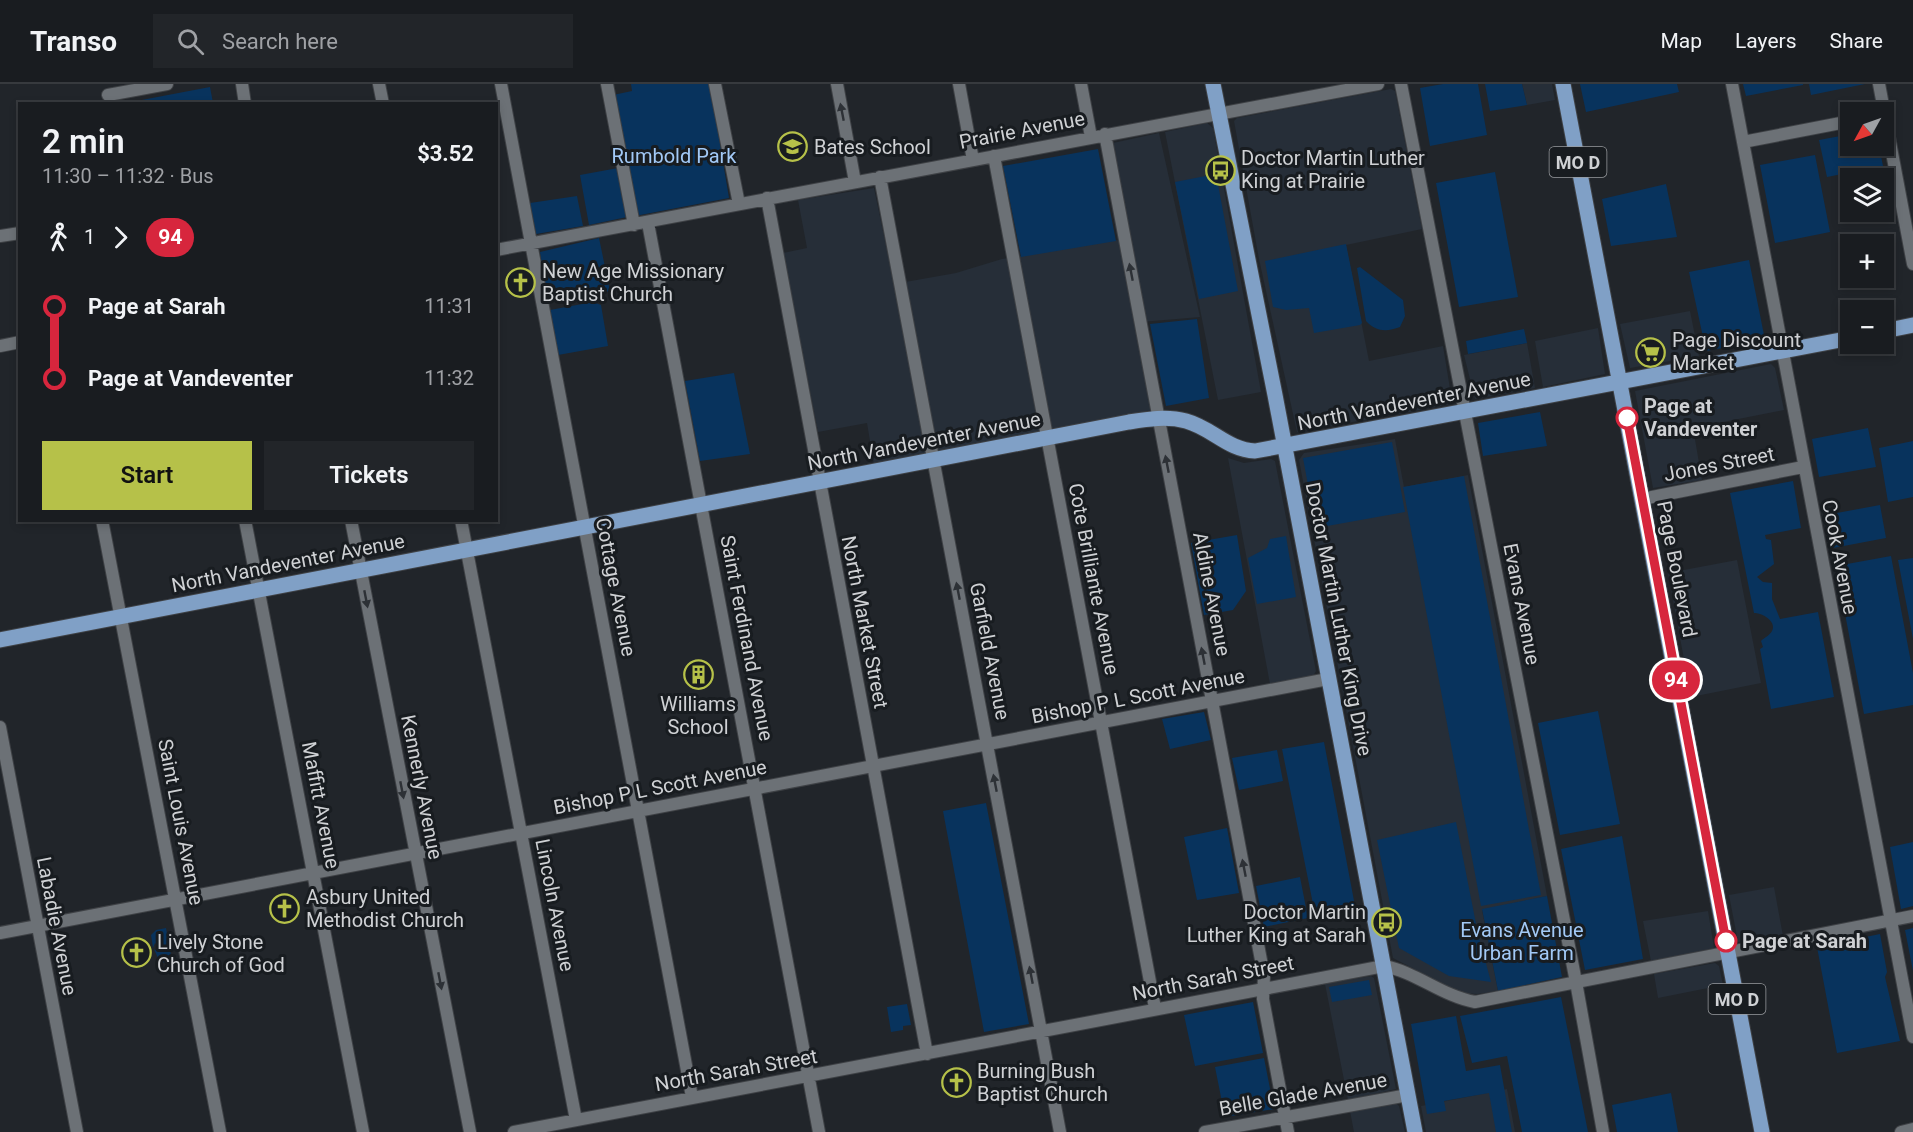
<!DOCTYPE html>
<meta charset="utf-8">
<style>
body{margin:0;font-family:Roboto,sans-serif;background:#222529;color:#f1f3f6;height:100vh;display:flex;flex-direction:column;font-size:22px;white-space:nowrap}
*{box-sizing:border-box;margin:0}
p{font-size:20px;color:#9fa1a5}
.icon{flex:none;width:33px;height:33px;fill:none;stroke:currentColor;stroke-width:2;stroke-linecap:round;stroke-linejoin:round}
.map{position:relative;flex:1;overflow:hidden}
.sheet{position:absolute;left:18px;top:18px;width:480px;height:420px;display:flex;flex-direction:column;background:#191c20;border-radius:0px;box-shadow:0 3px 9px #0003,0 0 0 2px #373a3e}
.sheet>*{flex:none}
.badge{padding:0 12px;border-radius:20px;font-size:21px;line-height:39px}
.needle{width:39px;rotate:230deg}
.controls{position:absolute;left:1840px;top:18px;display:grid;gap:12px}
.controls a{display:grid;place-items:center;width:54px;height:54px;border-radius:0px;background:#191c20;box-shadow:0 3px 9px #0003,0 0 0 2px #373a3e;font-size:30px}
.map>.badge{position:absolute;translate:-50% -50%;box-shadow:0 0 0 3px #fff}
.legs{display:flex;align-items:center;gap:9px;height:66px;padding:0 24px;font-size:20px}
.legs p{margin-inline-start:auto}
.headline{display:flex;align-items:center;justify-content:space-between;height:102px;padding:0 24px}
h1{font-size:33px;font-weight:600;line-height:45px}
.cta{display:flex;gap:12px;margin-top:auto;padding:12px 24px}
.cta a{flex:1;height:69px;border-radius:0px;background:#b6c149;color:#111;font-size:24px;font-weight:600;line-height:69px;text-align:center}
.cta a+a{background:#222529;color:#f1f3f6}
ul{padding:0 24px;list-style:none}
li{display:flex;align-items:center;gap:21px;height:72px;font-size:22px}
li i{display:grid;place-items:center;width:9px;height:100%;margin:0 8px;background:currentColor}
li i::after{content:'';width:15px;height:15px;margin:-8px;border:4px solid;border-radius:50%;background:#191c20}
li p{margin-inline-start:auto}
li:first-child i{background:linear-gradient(#0000 50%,currentColor 0)}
li:last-child i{background:linear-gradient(currentColor 50%,#0000 0)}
header{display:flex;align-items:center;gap:36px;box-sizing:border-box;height:84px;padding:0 30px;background:#191c20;border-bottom:2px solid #373a3e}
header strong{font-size:28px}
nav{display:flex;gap:33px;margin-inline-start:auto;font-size:21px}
.search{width:420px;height:54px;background:#222529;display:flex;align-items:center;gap:15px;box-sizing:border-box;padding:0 21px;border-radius:0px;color:#9fa1a5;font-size:22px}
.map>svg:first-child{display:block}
.built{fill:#262e38}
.green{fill:#08335d}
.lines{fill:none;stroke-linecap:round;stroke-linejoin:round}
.minor-casing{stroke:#3e4145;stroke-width:14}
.major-casing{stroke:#3e4145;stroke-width:17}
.minor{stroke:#6c7176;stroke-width:12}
.major{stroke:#80a0c6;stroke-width:15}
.oneway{fill:#2d3136}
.line-1-casing{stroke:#fff;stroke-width:14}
.line-1{stroke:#d7263d;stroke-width:9}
.stop-1-dot{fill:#fff;stroke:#d7263d;stroke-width:3}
.labels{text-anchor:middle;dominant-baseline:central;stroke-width:6;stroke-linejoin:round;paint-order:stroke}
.shield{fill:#181c20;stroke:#989b9e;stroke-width:1.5}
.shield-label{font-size:18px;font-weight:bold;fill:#cfd1d4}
.street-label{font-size:20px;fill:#cfd1d4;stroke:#181c20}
.poi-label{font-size:20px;fill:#cfd1d4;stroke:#181c20;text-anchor:start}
.park-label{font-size:20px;fill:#a2c9f6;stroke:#181c20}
.stop-label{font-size:20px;font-weight:bold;fill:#cfd1d4;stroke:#181c20;text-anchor:start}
</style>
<header>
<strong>Transo</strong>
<div class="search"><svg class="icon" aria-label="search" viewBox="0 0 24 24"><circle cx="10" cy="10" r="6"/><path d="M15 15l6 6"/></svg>Search here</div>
<nav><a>Map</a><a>Layers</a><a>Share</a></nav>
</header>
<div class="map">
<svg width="1913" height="1048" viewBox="0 0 1913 1048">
<rect width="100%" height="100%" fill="#21252a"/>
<path class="built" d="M1522,0H1552L1555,16L1527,21Z
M1391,5L1395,7L1422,145L1346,161L1369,277L1443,262L1452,317L1447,321L1297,348L1259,175L1234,37L1237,34Z
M1207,39L1213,44L1261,308L1218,316L1165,48Z
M1159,49L1200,233L1141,238L1157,325L874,381L867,339L818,348L783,169L807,164L798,116L874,104L894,200L956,189L1002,175L1130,154L1113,59Z
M1690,227L1699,272L1630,284L1620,240Z
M1598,244L1605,290L1543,303L1535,257Z
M1527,259L1535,304L1475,315L1464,271Z
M1771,280L1775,284L1784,326L1693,344L1702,396L1653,404L1635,307Z
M1395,355L1404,403L1468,391L1547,812L1482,826L1498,907L1478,910L1460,909L1393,874L1299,376L1304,369Z
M1228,374L1244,379L1271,375L1275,377L1316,587L1313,592L1270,600Z
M1737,476L1761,599L1691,613L1668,489Z
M1774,803L1783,852L1738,858L1729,811Z
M1708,827L1714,864L1651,877L1643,837Z
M1715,879L1719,882L1723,901L1658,914L1654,890Z
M1371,892L1374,894L1396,1005L1348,1016L1325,900Z
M1507,1005L1515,1048H1426L1421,1022Z
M1396,1019L1399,1022L1405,1048H1354L1350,1027Z"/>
<path class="green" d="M631,0H710L729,114L635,132L613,11L632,7Z
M1443,0H1478L1487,51L1430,62L1420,4Z
M1485,0H1522L1527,21L1490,27Z
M1580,0H1677L1679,8L1586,28Z
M1743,0H1803V1L1746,12Z
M1809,0H1865L1811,11Z
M210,3L213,19H126Z
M1851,50V62H1879L1883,82L1827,93L1819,56Z
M1098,65L1116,157L1021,173L1003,82Z
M1815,71L1830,148L1775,159L1760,81Z
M618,84L627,133L589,141L580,91Z
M1495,88L1518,213L1459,223L1436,99Z
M1216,90L1238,207L1199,215L1175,98Z
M1666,100L1677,153L1611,162L1602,115Z
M577,112L583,142L536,150L530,119Z
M599,154L610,207L548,219L540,168Z
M1346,160L1362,239L1360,241L1314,249L1309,224L1286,226L1273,223L1265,177Z
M1749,176L1765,256L1706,267L1689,188Z
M1360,183L1403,216L1405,232L1400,243C1387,248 1376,248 1366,237L1357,184Z
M593,218L601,221L608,262L558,271L550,226Z
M1197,235L1209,314L1166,322L1150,240Z
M1524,245L1527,259L1468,270L1466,257Z
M734,289L750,370L700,377L685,297Z
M1540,328L1547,362L1483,372L1478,339Z
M1868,344L1876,383L1819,393L1812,355Z
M1913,357V413L1888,418L1879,364Z
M1392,358L1405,428L1316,444L1303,374Z
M1464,392L1541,811L1481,822L1403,403Z
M1793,397L1801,444L1765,451L1766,455L1771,456L1774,480L1757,493L1763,498L1772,499V515L1780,535L1818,528L1834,613L1771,625L1760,565L1763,563L1761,557C1764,554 1770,551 1772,547C1777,537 1762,529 1754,529L1730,409Z
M1880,421L1886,454L1833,464L1826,431Z
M1237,451L1246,507L1233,526L1204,531L1191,459Z
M1286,452L1296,513L1257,520L1248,474L1267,464L1270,455Z
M1891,472L1913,589V621L1864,630L1836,482Z
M1913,474V555L1898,476Z
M1598,627L1620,740L1560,751L1538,639Z
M1204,628L1211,656L1170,665L1162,635Z
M1324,658L1355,822L1315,830L1282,665Z
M1277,666L1283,697L1239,706L1232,674Z
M986,719L1029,940L984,948L943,727Z
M1456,738L1478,850L1491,898L1449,892L1399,864L1377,756Z
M1227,744L1239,809L1197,816L1184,753Z
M1622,752L1643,875L1585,886L1561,765Z
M1913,758V822L1901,825L1890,763Z
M1300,793L1308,834L1264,843L1256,802Z
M1547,812L1562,893L1498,907L1482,825Z
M166,844L172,877L160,879L154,865L158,868L157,861L155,859L153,864L151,851L156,846Z
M1913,844V887L1905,846Z
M1880,850L1887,888L1885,893L1900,957L1837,969L1817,863Z
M1369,896L1372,911L1332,918L1329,903Z
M1561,913L1588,1048H1522L1507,972L1472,979L1460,932Z
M1253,918L1263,969L1195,982L1184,931Z
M907,920L911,941L903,942V946L891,948L887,923Z
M1456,932L1466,987L1500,981L1512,1048H1496L1489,1009L1444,1017L1446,1027L1427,1030L1411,940Z
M1264,974L1274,1025L1225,1033L1215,983Z
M1671,1009L1678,1048H1617L1612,1021Z"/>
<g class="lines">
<defs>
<path id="minor" d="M242,0L245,20
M379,0L383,20
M501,0L692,1013
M607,0L634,141
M715,0L739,120
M837,0L855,98
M959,0L973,76
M1081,0L1091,53
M1401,0L1576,898L1603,1048
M1732,0L1913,953
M1879,0L1913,180
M108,11L167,0
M1105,50L1264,892L1263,915L1288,1048
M1743,58L1851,37
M994,72L1155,924
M880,93L1060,1048
M767,114L927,970
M648,139L819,1048
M0,152L20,149
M496,166L1378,0
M0,262L20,258
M1642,415L1803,383
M102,436L220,1048
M245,436L363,1048
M351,436L470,1048
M461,436L576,1036
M0,643L77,1048
M0,849L1328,595
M514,1048L1384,882C1416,888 1442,912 1475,918L1913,832
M1205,1048L1408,1011
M1901,1048L1913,1045"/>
<path id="major" d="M1213,0L1275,311L1415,1048
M1563,0L1762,1048
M1884,247L1913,241
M0,556L1129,338C1148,335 1167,332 1186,337C1212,344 1228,366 1255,367L1851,254"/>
</defs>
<use href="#minor" class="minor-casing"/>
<use href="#major" class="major-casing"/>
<use href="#minor" class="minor"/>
<use href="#major" class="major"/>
</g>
<defs><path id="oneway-solid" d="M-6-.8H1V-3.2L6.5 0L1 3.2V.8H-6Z" transform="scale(1.5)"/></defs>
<g class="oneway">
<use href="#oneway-solid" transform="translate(842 28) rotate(-101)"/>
<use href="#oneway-solid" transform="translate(1131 188) rotate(-101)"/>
<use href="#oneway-solid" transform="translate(1167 380) rotate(-101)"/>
<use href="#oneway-solid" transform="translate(958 507) rotate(-101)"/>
<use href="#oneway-solid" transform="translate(366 515) rotate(79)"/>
<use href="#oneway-solid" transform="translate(1203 572) rotate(-101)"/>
<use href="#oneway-solid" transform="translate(995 699) rotate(-101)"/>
<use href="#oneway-solid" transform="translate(402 706) rotate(79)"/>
<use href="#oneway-solid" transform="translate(1244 784) rotate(-101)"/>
<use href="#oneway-solid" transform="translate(1031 891) rotate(-101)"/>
<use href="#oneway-solid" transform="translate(440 897) rotate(79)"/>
</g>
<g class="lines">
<defs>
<path id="line-1" d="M1627,334L1726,857"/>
</defs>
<use href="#line-1" class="line-1-casing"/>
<use href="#line-1" class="line-1"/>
</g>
<defs>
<symbol id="school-ring" viewBox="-11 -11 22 22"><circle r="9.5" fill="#181c20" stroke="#b6c149" stroke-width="1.5"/><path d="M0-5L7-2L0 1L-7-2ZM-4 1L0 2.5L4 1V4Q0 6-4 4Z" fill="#b6c149"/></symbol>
<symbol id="bus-ring" viewBox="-11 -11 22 22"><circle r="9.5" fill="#181c20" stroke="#b6c149" stroke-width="1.5"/><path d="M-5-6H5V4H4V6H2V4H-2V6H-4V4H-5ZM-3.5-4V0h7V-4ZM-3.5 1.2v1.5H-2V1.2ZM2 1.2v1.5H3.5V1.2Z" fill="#b6c149"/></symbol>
<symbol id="church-ring" viewBox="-11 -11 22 22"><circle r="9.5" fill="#181c20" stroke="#b6c149" stroke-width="1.5"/><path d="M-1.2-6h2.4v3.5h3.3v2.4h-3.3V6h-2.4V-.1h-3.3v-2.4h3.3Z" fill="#b6c149"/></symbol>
<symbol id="supermarket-ring" viewBox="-11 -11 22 22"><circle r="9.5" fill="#181c20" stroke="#b6c149" stroke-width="1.5"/><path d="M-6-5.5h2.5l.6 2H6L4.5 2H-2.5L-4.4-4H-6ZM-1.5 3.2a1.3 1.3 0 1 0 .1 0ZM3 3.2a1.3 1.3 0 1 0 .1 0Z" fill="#b6c149"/></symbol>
<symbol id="building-ring" viewBox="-11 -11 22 22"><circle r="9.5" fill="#181c20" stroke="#b6c149" stroke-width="1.5"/><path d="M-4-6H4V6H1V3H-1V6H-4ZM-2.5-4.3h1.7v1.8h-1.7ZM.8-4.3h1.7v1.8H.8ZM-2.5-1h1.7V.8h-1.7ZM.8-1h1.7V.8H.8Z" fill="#b6c149"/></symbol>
</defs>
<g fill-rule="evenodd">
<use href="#school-ring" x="776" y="46" width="33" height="33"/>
<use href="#bus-ring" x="1204" y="70" width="33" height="33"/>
<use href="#church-ring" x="504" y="182" width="33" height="33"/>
<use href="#supermarket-ring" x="1634" y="252" width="33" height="33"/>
<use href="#building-ring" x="682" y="574" width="33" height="33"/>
<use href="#church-ring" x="268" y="808" width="33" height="33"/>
<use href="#bus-ring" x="1370" y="822" width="33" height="33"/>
<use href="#church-ring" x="120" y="852" width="33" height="33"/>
<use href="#church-ring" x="940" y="982" width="33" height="33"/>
</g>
<g class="stop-1-dot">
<circle cx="1627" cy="334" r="10"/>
<circle cx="1726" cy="857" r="10"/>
</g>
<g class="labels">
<g class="shield">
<rect x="1549.5" y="63" width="57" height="30" rx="4.5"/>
<rect x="1708.5" y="900" width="57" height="30" rx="4.5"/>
</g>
<g class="shield-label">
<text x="1578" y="78">MO D</text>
<text x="1737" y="915">MO D</text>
</g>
<g class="street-label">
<text transform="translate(1022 46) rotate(-11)">Prairie Avenue</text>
<text transform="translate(1414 317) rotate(-11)">North Vandeventer Avenue</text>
<text transform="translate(924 357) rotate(-11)">North Vandeventer Avenue</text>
<text transform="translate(1719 380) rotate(-11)">Jones Street</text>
<text transform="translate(1840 473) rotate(79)">Cook Avenue</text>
<text transform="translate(288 479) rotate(-11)">North Vandeventer Avenue</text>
<text transform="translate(1677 485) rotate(79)">Page Boulevard</text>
<text transform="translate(1094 495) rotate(79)">Cote Brilliante Avenue</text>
<text transform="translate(616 503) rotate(79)">Cottage Avenue</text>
<text transform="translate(1212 510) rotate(79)">Aldine Avenue</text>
<text transform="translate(1522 520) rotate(79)">Evans Avenue</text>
<text transform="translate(1339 535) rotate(79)">Doctor Martin Luther King Drive</text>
<text transform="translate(865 538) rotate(79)">North Market Street</text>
<text transform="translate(747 554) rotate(79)">Saint Ferdinand Avenue</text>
<text transform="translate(990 567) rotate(79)">Garfield Avenue</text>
<text transform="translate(1138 612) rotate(-11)">Bishop P L Scott Avenue</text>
<text transform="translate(422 703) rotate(79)">Kennerly Avenue</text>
<text transform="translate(660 703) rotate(-11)">Bishop P L Scott Avenue</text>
<text transform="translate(321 721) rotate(79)">Maffitt Avenue</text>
<text transform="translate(181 738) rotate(79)">Saint Louis Avenue</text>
<text transform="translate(555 821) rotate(79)">Lincoln Avenue</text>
<text transform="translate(57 842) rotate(79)">Labadie Avenue</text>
<text transform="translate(1213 894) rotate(-11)">North Sarah Street</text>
<text transform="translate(736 986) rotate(-10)">North Sarah Street</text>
<text transform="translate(1303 1010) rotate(-10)">Belle Glade Avenue</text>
</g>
<g class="poi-label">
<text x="814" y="63">Bates School</text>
<text x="1241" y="74">Doctor Martin Luther<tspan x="1241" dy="23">King at Prairie</tspan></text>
<text x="542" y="187">New Age Missionary<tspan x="542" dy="23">Baptist Church</tspan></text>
<text x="1672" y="256">Page Discount<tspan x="1672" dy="23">Market</tspan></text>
<text x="698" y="620" text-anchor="middle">Williams<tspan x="698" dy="23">School</tspan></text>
<text x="306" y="813">Asbury United<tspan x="306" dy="23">Methodist Church</tspan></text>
<text x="1366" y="828" text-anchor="end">Doctor Martin<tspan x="1366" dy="23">Luther King at Sarah</tspan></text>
<text x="157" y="858">Lively Stone<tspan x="157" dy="23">Church of God</tspan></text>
<text x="977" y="987">Burning Bush<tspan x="977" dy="23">Baptist Church</tspan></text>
</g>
<g class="park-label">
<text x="674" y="72">Rumbold Park</text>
<text x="1522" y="846">Evans Avenue<tspan x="1522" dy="23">Urban Farm</tspan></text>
</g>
<g class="stop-label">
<text x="1644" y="322">Page at<tspan x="1644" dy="23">Vandeventer</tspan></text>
<text x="1742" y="857">Page at Sarah</text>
</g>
</g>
</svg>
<div class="controls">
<a><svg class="needle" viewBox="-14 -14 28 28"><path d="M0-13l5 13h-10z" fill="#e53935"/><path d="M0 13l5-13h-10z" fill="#9fa1a5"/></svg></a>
<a><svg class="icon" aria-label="layers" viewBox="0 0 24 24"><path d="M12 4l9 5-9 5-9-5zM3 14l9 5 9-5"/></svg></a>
<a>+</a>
<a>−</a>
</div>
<b class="badge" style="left:1676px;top:596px;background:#d7263d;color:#fff">94</b>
<section class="sheet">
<div class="headline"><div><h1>2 min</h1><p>11:30 – 11:32 · Bus</p></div><b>$3.52</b></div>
<div class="legs"><svg class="icon" aria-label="walk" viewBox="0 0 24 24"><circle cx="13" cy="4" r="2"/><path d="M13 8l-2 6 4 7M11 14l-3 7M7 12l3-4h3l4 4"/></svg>1<svg class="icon" aria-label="forward" viewBox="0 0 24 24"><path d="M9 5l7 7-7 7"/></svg><b class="badge" style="background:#d7263d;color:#fff">94</b></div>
<ul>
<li><i style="color:#d7263d"></i><b>Page at Sarah</b><p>11:31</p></li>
<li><i style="color:#d7263d"></i><b>Page at Vandeventer</b><p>11:32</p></li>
</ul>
<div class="cta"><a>Start</a><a>Tickets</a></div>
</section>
</div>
